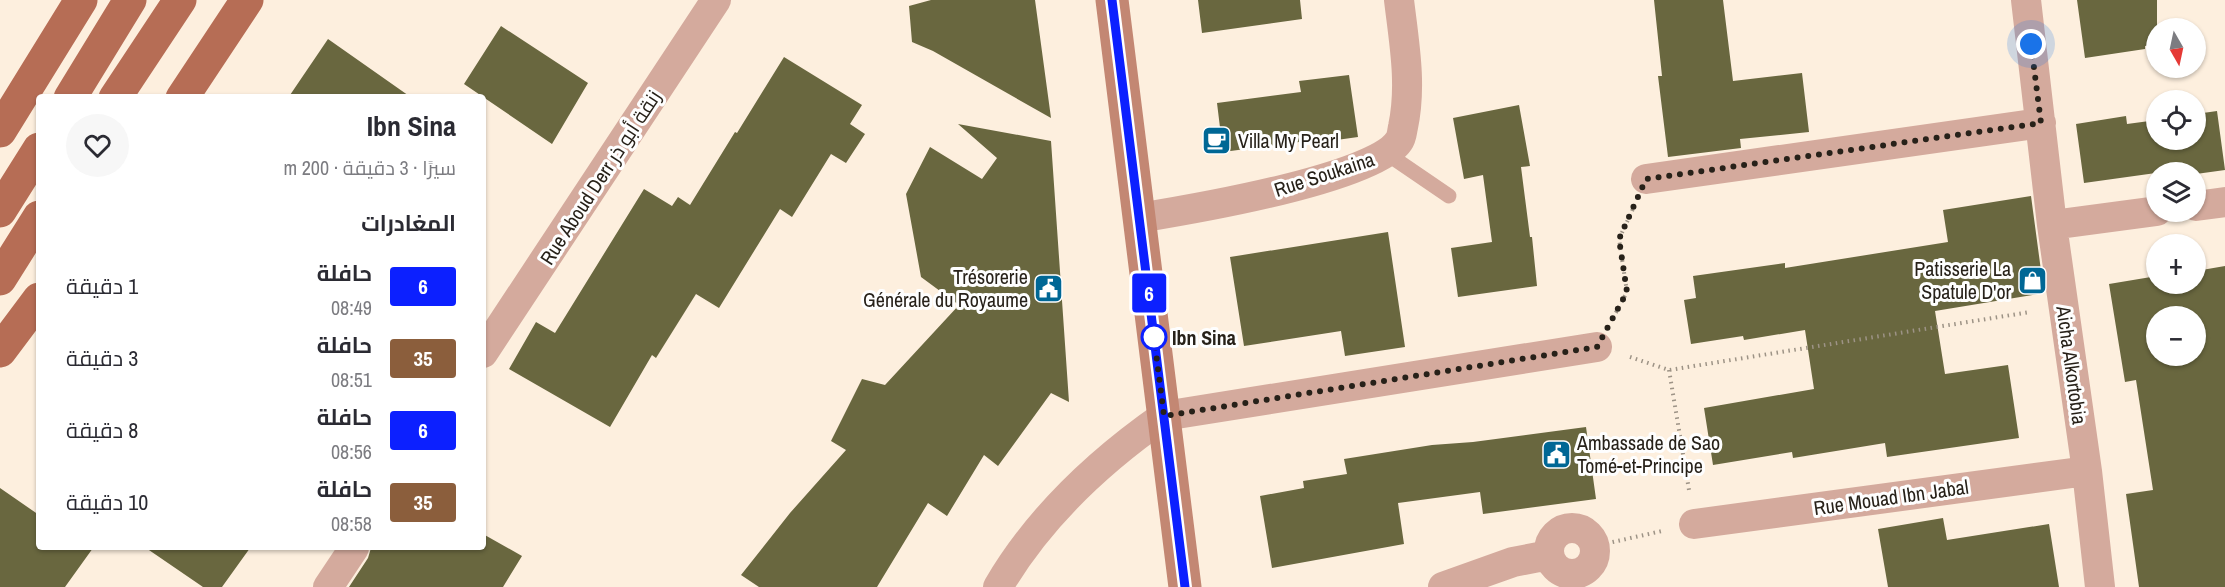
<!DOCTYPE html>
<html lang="ar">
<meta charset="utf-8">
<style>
body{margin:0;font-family:"Archivo Narrow",Cairo,sans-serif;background:#f7f7f7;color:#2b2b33;direction:rtl;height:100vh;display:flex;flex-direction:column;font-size:22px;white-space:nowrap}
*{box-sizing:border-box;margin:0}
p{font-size:20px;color:#7c7c81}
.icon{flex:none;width:33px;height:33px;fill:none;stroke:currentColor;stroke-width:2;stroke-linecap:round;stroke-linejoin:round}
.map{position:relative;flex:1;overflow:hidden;direction:ltr}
.side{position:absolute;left:36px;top:94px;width:450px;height:456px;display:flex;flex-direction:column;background:#fff;border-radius:6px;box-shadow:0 2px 4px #0004;direction:rtl}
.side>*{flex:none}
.badge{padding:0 12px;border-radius:4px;font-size:21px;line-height:39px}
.needle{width:39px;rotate:171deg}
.buttons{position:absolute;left:2146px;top:18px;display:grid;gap:12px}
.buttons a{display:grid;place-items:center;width:60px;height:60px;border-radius:50%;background:#fff;box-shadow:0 2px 4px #0004;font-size:30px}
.you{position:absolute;width:30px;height:30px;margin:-15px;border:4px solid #fff;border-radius:50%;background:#1a73e8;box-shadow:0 0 0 9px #1a73e833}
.map>.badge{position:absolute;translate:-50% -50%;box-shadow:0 0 0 3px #fff}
h2{padding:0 30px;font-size:22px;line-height:54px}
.round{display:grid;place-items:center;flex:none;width:63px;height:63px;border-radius:32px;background:#f7f7f7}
.overview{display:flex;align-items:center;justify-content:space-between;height:102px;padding:0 30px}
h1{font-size:28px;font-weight:700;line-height:45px}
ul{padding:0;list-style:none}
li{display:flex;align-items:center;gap:18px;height:72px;padding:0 30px}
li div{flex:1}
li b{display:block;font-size:22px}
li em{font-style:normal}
li .badge{min-width:66px;font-weight:700;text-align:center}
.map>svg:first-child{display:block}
.building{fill:#69673f;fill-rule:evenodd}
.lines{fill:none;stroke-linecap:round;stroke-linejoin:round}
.path{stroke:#9d9386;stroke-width:4;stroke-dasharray:1.5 4.5;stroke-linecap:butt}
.service{stroke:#d4aa9d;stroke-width:15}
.minor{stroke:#d4aa9d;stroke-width:30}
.secondary{stroke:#c38773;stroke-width:33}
.primary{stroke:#b66d55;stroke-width:33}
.line-casing{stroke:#fff;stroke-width:14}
.line{stroke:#0c20ff;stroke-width:9}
.walk{stroke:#272119;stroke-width:6;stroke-dasharray:0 10.8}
.stop-dot{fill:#fff;stroke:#0c20ff;stroke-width:3}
.labels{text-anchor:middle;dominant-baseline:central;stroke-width:6;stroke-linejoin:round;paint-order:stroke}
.poi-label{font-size:20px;fill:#272119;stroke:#fefefe;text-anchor:start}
.street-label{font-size:20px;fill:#272119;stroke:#fefefe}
.stop-label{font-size:20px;font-weight:bold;fill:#272119;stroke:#fefefe;text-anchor:start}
</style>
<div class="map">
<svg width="2225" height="587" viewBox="0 0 2225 587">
<rect width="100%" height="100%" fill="#fdefde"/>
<path class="building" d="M931,0H1035L1051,118L933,51L912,42L909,6Z
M1198,0H1300L1302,19L1202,33Z
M1654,0H1723L1733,81L1802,73L1809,132L1740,139L1741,148L1668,157L1658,76H1662Z
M2077,0H2157V44L2145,46V49L2085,58Z
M501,26L588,83L552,144L464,84Z
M328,39L412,98H288Z
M784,57L862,105L850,124L865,134L846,163L831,154L792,217L780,209L719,308L696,294L656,358L652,355L610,427L509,369L536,322L555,333L644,189L672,206L678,197L690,205L735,132L737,133Z
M1349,75L1358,137L1308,144L1307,141L1223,152L1217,103L1301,92L1299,81Z
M1519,105L1530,166L1521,167L1530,237H1532L1537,286L1458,297L1451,248L1492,242L1483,175L1464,179L1453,118Z
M2217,111L2225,170L2196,174V172H2163L2084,183L2076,124L2126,116L2127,124L2157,120V140H2196V114Z
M958,124L1051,141L1069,402L1051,393L998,466L984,455L947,516L928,503L877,587H759L741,575L790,513L846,450L831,441L862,379L885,385L959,305L921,277L906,194L930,147L982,179L997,158Z
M2031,196L2044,293L1935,311L1945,374L2008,365L2019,438L1887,457L1885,443L1793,458L1792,452L1713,465L1704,408L1814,389L1805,330L1744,340L1743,336L1691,344L1684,300L1696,298L1693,276L1785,263V268L1948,242L1943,210Z
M1388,232L1405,347L1345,356L1341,331L1244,346L1230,257Z
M2225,266V587H2139L2126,494L2153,490L2136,380L2125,382L2109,284L2157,276V284H2196V271ZM2157,316H2196V356H2157Z
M1586,427L1596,499L1483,514L1480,492L1398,503L1404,544L1272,568L1260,496L1304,488L1303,481L1347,474L1344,459L1432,445L1473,442Z
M0,488L39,515V548H93L65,587H0Z
M1943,518L1947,540L2049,524L2059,587H1888L1878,529Z
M483,534L522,556L503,587H349L368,558L371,548H483Z
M146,548H250L222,587H203Z"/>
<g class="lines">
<path class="path" d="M1613,318L1627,292L1619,239L1633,209
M1630,357L1669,370L2030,312
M1669,370L1689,490
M1595,546L1662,531"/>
<path class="service" d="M1386,153L1449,196"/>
<path class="minor" d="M2026,0L2052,225L2087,471L2100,587
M1646,179L2041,123
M2196,206L2225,202
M1139,218C1188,210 1375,179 1399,141C1402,137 1402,131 1403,127C1412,85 1404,42 1399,0
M2052,225L2157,211
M483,353L716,0
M1694,524L2087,471
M1549 551a23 23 0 1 1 46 0a23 23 0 1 1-46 0Z
M328,587L354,548
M998,587C1039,517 1098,462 1164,416L1597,347
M1443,587L1513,562L1549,555"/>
<path class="secondary" d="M1112,0L1185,587"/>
<path class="primary" d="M70,98L130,0
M115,98L180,0
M182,98L247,0
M0,131L81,0
M0,211L39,149
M0,279L39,217
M0,351L39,299"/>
</g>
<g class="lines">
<defs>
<path id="line" d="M1112,0L1185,587"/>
</defs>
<use href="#line" class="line-casing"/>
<use href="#line" class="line"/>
<path class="walk" d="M1154,337L1164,416L1597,347L1627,292L1619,239L1646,179L2041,123L2031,44"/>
</g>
<defs>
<symbol id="cafe-square" viewBox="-11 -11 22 22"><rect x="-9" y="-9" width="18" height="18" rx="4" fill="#006795" stroke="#fefefe"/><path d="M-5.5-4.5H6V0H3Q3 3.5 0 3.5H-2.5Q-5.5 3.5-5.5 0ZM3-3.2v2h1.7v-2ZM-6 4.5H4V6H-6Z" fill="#fff"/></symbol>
<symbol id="shop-square" viewBox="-11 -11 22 22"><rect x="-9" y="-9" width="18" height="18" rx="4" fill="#006795" stroke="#fefefe"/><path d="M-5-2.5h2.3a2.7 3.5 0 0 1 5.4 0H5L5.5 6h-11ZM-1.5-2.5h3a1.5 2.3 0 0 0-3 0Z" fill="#fff"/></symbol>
<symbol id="civic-square" viewBox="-11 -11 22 22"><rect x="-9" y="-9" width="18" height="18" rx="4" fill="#006795" stroke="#fefefe"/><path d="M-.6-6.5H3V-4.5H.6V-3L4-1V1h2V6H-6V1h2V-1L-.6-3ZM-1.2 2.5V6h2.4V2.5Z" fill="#fff"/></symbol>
</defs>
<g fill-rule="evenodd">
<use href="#cafe-square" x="1200" y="124" width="33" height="33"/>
<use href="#shop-square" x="2016" y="264" width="33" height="33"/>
<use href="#civic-square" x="1032" y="272" width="33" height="33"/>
<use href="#civic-square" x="1540" y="438" width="33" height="33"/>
</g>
<circle class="stop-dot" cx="1154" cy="337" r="12"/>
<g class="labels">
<g class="poi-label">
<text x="1238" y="140">Villa My Pearl</text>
<text x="2011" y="268" text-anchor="end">Patisserie La<tspan x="2011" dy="23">Spatule D'or</tspan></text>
<text x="1028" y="276" text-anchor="end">Trésorerie<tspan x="1028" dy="23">Générale du Royaume</tspan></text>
<text x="1577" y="442">Ambassade de Sao<tspan x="1577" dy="23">Tomé-et-Principe</tspan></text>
</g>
<g class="street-label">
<text transform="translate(1324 174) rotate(-18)">Rue Soukaina</text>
<text transform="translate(600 177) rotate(-57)">Rue Aboud Derr زنقة أبو ذر</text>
<text transform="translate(2072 365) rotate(82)">Aicha Alkortobia</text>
<text transform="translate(1891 497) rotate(-8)">Rue Mouad Ibn Jabal</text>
</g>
<g class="stop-label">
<text x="1172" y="337">Ibn Sina</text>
</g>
</g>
</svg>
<div class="buttons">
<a><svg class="needle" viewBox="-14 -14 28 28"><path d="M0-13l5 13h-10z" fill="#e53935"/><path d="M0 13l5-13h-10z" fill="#7c7c81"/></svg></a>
<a><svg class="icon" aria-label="locate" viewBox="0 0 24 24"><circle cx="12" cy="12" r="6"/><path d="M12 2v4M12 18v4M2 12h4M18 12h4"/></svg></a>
<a><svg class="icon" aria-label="layers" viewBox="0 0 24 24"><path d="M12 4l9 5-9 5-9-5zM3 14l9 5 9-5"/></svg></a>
<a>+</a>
<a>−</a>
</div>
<div class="you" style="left:2031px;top:44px"></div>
<b class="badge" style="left:1149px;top:293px;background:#0c20ff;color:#fff">6</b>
<section class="side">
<div class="overview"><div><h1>Ibn Sina</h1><p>سيرًا · 3 دقيقة · 200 m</p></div><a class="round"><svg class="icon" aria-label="heart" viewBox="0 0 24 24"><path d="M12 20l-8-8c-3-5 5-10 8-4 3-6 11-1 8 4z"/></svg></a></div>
<h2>المغادرات</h2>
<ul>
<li><span class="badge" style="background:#0c20ff;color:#fff">6</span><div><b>حافلة</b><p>08:49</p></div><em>1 دقيقة</em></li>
<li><span class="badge" style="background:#8b5e3c;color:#fff">35</span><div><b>حافلة</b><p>08:51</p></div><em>3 دقيقة</em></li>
<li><span class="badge" style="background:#0c20ff;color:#fff">6</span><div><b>حافلة</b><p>08:56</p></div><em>8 دقيقة</em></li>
<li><span class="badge" style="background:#8b5e3c;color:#fff">35</span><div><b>حافلة</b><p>08:58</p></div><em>10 دقيقة</em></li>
</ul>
</section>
</div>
